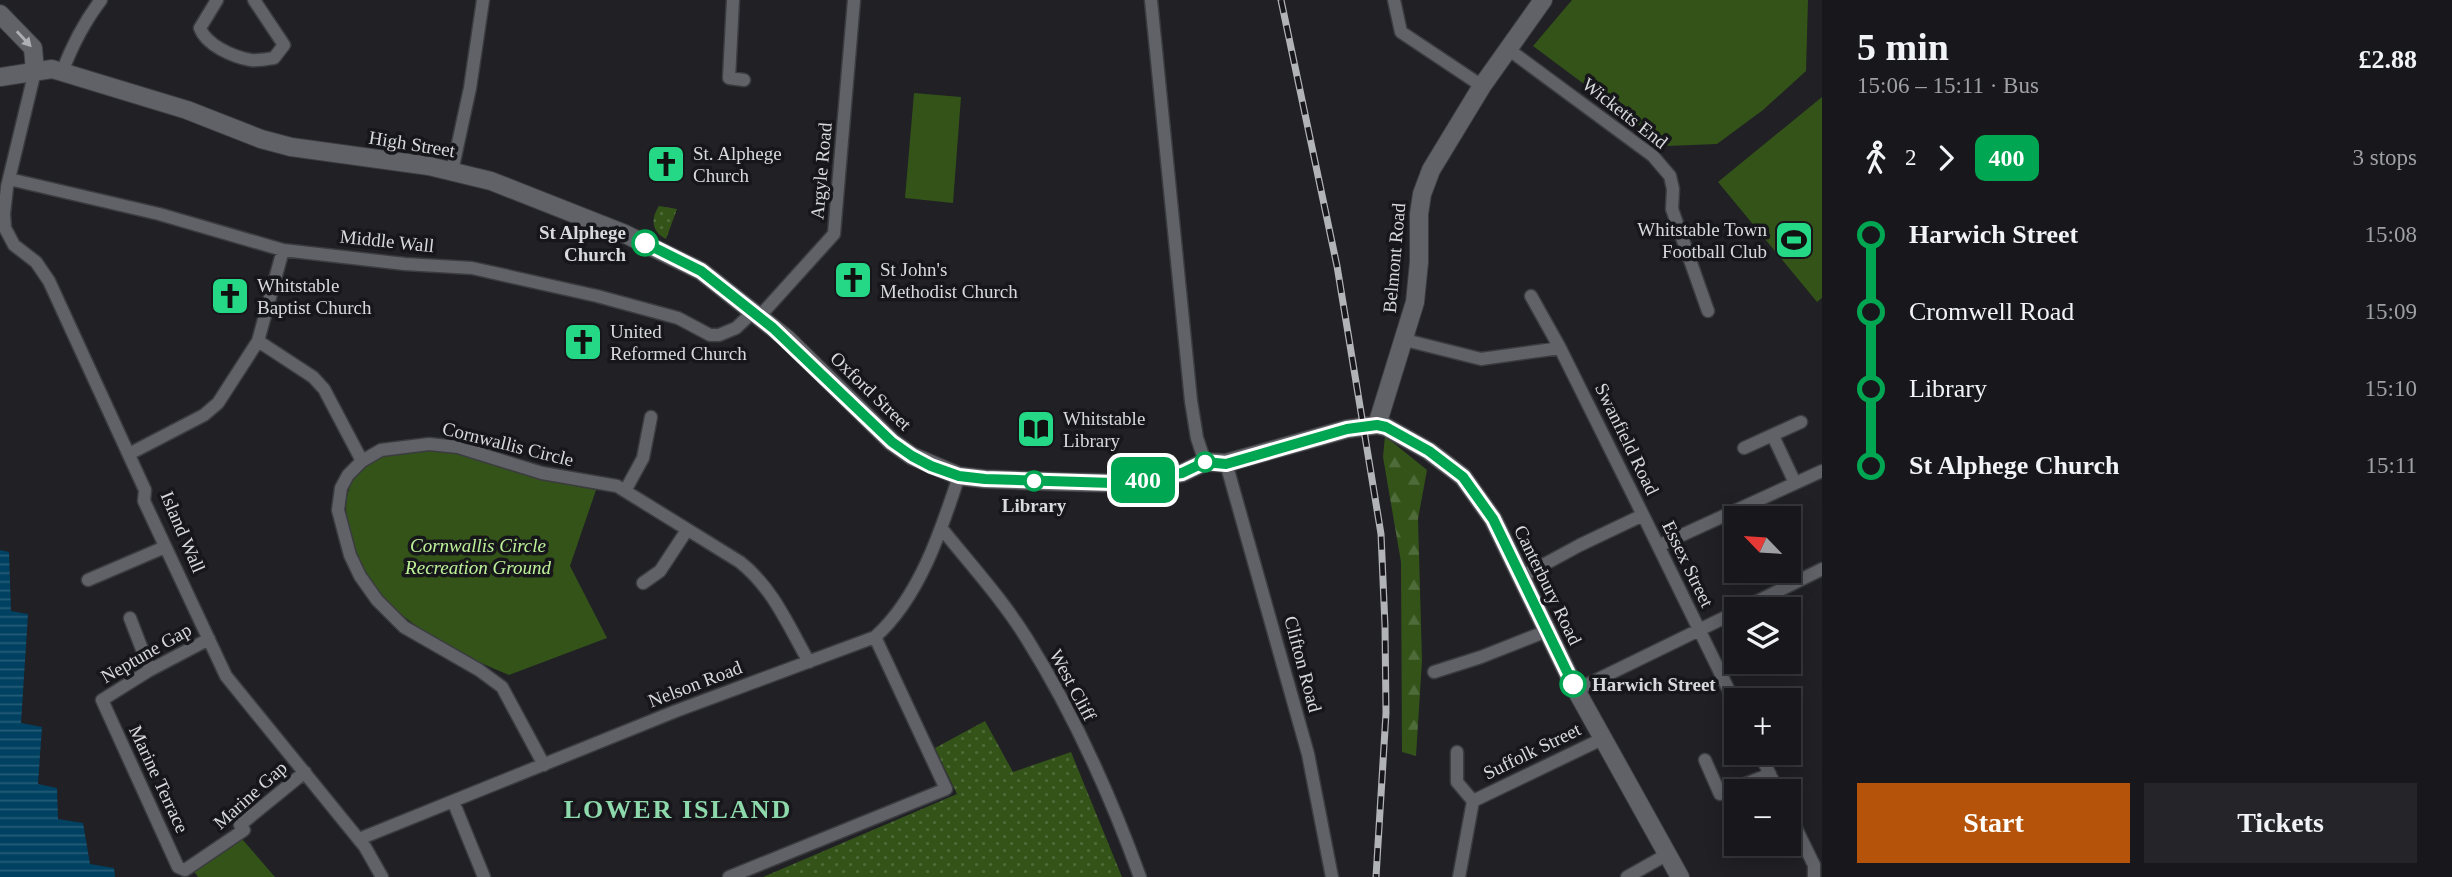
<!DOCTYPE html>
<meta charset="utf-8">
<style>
body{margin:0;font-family:"Times New Roman",serif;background:#252529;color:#f1f3f6;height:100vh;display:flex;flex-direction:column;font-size:26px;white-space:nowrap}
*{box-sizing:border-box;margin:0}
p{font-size:23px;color:#9fa0a3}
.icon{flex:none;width:38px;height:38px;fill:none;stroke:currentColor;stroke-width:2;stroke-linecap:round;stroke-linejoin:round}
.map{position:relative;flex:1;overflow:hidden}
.panel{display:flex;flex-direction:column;background:#18181c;width:630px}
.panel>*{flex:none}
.badge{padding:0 14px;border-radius:10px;font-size:24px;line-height:46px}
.needle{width:46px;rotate:295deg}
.fabs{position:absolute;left:1724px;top:506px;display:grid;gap:14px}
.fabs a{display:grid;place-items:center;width:77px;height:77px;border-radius:0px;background:#18181c;box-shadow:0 4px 18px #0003,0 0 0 2px #36373b;font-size:35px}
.map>.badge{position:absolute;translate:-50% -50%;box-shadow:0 0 0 4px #fff}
.legs{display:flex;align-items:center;gap:10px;height:77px;padding:0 35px;font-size:23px}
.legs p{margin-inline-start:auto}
.headline{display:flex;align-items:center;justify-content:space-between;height:119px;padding:0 35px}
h1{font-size:38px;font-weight:800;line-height:52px}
.primary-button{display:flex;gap:14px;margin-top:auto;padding:14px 35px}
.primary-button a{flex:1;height:80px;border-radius:0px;background:#b45309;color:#fff;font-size:28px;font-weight:800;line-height:80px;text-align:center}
.primary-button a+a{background:#252529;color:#f1f3f6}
ul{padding:0 35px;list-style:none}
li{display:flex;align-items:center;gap:24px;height:77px;font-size:26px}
li i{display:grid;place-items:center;width:10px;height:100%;margin:0 9px;background:currentColor}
li i::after{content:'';width:18px;height:18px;margin:-9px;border:5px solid;border-radius:50%;background:#18181c}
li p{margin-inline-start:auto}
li:first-child i{background:linear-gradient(#0000 50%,currentColor 0)}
li:last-child i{background:linear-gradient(currentColor 50%,#0000 0)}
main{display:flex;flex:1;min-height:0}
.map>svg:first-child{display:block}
.grass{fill:url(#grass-dots)}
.forest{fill:url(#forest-firs)}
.green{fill:#335319}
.water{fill:url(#water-rules)}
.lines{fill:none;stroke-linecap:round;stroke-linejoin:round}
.street-casing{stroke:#3b3c3f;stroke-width:15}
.secondary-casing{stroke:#3b3c3f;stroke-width:20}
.street{stroke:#616268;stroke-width:12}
.secondary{stroke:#616268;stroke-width:18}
.rail-casing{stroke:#b2b3b6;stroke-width:7}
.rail{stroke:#17171b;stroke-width:4.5;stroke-dasharray:13;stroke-linecap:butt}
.oneway{fill:#aeafb3}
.line-1-casing{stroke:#fff;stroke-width:16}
.line-1{stroke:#00a651;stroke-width:10}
.stop-1-dot{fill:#fff;stroke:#00a651;stroke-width:3.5}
.labels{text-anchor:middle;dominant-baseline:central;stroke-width:7;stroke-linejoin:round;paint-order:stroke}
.street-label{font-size:19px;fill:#d8d9dc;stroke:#17171b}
.poi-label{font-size:19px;fill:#d8d9dc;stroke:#17171b;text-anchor:start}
.stop-label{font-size:19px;font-weight:bold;fill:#d8d9dc;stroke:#17171b;text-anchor:end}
.park-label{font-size:19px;font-style:italic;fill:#bdf299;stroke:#17171b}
.district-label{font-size:26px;font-weight:bold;letter-spacing:2px;fill:#8ed9ab;stroke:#17171b}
</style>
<main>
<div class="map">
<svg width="1822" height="877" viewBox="0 0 1822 877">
<defs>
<pattern id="grass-dots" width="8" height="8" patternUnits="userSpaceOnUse" patternTransform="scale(1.75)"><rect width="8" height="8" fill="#335319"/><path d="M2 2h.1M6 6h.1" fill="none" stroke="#506b3a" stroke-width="1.8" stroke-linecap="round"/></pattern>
<pattern id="forest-firs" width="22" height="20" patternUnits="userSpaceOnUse" patternTransform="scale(1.75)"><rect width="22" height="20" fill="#335319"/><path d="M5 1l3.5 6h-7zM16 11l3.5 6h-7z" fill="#506b3a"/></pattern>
<pattern id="water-rules" width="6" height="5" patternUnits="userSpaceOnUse" patternTransform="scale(1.75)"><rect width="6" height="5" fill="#004161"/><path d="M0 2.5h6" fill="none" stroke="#245c77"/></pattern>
</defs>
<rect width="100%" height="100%" fill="#202025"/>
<path class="grass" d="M659,206L677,209L666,239C652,232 650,219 659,206Z
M985,721L1013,772L1071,752L1122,877H763L957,794L935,748Z"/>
<path class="forest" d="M1385,436L1427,470L1418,519L1422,661L1416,756L1402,752L1401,562L1383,457Z"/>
<path class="green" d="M1572,0H1808L1806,71L1763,110L1717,144L1667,146L1533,46Z
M914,93L961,97L953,203L905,198Z
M1822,97V298L1817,302L1718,182Z
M435,449L476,456L549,481L596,490L570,566L607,638L509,675C468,658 427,638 394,608C359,575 318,492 373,461C391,450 415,451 435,449Z
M242,839L275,877H198L193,870Z"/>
<path class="water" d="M0,550L9,552L11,611L28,614L21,723L42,727L38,784L57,788L58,819L83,823L90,864L114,868L115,877H0Z"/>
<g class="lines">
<defs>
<path id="street" d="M217,0L200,28C206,45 233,57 251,60C258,61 267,59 274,58L284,45L254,0
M733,0L729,78L744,80
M1151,0L1191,401L1197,438L1205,462
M1394,0L1401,32L1482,86
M1508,49L1653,156L1670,176L1673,189L1672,209L1708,311
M35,71L7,187L4,214L5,228L14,245L36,262L49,281L145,490L144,501L226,676L365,847L382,877
M62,72C72,46 84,22 101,0
M452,171L470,88L483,0
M9,179L159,214L283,250L405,264L472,268L597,296L678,318L710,335H719L736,328L753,312
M759,317L834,234L854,0
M1405,340L1481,359L1560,348
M258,341L313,377L324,389L362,461
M1773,436L1795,483
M1744,448L1801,422
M129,454L204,415L218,403L258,341L283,250
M1226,463L1308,754L1332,877
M625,491L643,458L651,417
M1643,515L1736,705
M942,529C971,565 1003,600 1027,639C1072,711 1111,797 1140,877
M1658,546L1822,471
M1521,577L1580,545L1643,515L1560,348L1531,296
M88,580L165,547
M643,583L660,571L687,530
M1742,609L1822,569
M130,618L150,670
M209,639L150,670L102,700L178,867L185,870L244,830L240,825L305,772
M1434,672L1481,657L1547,631
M1576,690L1736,612
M1457,752V782L1473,801
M1759,752L1778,791
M1705,760L1720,794L1770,774
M544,765L502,687L479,670L404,627L377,600L360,576L350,555L338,510L341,488L348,475L362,461L381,450L429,444L458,447L542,473L617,486L740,562C773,588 789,627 809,662
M453,801L484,877
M1788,812L1814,865V877
M359,839L676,711L875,637C919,598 941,531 959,476
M729,877L946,789L875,637
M1459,877L1473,801L1602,739
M1627,877L1666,855"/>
<path id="secondary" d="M0,14L33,48L35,71
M0,77L52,69L187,110L261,139L291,147L429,166L491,181L623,233L701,271L786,338L892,442L912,456L959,476L985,479L1067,482L1113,483L1147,480L1182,473L1205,462L1226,463L1347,429L1377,425L1386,427L1429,451L1463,477L1493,519L1576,690L1680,877
M1377,425L1415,302L1419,262V214L1422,194L1431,170L1482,86L1543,0"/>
</defs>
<use href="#street" class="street-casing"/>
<use href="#secondary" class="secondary-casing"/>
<use href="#street" class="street"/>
<use href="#secondary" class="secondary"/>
<defs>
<path id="rail" d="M1281,0L1337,266L1381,534L1385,626L1386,713L1376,877"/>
</defs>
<use href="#rail" class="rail-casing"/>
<use href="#rail" class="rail"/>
</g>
<defs><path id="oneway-solid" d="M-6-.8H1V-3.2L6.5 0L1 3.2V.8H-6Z" transform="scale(1.75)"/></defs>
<use class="oneway" href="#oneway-solid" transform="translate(24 39) rotate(47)"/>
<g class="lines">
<defs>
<path id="line-1" d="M645,243L701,271L773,328L892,442L912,456L931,466L959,476L985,479L1113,483L1182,473L1205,462L1226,464L1347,429L1377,425L1386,427L1429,451L1463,477L1493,519L1573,684"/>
</defs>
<use href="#line-1" class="line-1-casing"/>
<use href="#line-1" class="line-1"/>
</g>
<defs>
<symbol id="church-square" viewBox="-11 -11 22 22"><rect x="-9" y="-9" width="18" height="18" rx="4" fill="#24d886" stroke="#17171b"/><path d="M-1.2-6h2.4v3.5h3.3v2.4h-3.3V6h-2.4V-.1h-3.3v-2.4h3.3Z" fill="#111"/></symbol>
<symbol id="stadium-square" viewBox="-11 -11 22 22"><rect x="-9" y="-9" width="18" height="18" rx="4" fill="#24d886" stroke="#17171b"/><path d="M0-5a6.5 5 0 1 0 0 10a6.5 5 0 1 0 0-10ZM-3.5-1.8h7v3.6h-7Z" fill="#111"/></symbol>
<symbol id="library-square" viewBox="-11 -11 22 22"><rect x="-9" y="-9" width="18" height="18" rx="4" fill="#24d886" stroke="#17171b"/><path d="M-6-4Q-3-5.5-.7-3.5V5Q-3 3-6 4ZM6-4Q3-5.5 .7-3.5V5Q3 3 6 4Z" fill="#111"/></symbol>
</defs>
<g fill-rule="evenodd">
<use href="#church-square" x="644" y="142" width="44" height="44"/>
<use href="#stadium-square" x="1772" y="218" width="44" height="44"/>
<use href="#church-square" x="831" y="258" width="44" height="44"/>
<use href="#church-square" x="208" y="274" width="44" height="44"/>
<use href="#church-square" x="561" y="320" width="44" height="44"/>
<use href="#library-square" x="1014" y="407" width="44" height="44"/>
</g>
<g class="stop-1-dot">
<circle cx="645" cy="243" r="12"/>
<circle cx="1205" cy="462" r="9"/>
<circle cx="1034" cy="481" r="9"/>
<circle cx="1573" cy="684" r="12"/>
</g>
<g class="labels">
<g class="street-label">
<text transform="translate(1625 113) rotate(38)">Wicketts End</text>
<text transform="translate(412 144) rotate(9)">High Street</text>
<text transform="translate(821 171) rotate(-85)">Argyle Road</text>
<text transform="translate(387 241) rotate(6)">Middle Wall</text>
<text transform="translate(1394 258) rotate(-85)">Belmont Road</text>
<text transform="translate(871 391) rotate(44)">Oxford Street</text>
<text transform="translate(1627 439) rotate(64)">Swanfield Road</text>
<text transform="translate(508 444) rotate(14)">Cornwallis Circle</text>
<text transform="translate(183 532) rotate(67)">Island Wall</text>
<text transform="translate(1688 564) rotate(64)">Essex Street</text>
<text transform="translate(1548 585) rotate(64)">Canterbury Road</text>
<text transform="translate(146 653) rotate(-30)">Neptune Gap</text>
<text transform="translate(1303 664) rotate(75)">Clifton Road</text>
<text transform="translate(695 684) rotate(-21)">Nelson Road</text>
<text transform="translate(1073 685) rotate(62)">West Cliff</text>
<text transform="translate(1532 751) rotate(-26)">Suffolk Street</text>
<text transform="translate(159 779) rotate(65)">Marine Terrace</text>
<text transform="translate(250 795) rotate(-42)">Marine Gap</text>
</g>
<g class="poi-label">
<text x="693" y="153">St. Alphege<tspan x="693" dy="22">Church</tspan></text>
<text x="1767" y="229" text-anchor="end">Whitstable Town<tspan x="1767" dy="22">Football Club</tspan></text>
<text x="880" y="269">St John's<tspan x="880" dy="22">Methodist Church</tspan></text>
<text x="257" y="285">Whitstable<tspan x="257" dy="22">Baptist Church</tspan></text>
<text x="610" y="331">United<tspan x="610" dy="22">Reformed Church</tspan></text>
<text x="1063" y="418">Whitstable<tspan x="1063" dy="22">Library</tspan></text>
</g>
<g class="stop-label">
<text x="626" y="232">St Alphege<tspan x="626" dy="22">Church</tspan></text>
<text x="1034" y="505" text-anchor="middle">Library</text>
<text x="1592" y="684" text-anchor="start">Harwich Street</text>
</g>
<g class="park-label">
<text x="478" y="545">Cornwallis Circle<tspan x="478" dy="22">Recreation Ground</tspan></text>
</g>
<g class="district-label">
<text x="678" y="809">LOWER ISLAND</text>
</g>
</g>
</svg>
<div class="fabs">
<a><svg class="needle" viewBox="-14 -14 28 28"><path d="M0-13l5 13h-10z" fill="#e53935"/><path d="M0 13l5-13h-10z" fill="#9fa0a3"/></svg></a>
<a><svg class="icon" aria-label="layers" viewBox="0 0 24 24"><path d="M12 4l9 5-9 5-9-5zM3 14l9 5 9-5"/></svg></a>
<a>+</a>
<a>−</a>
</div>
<b class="badge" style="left:1143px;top:480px;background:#00a651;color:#fff">400</b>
</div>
<section class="panel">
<div class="headline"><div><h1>5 min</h1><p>15:06 – 15:11 · Bus</p></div><b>£2.88</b></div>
<div class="legs"><svg class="icon" aria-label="walk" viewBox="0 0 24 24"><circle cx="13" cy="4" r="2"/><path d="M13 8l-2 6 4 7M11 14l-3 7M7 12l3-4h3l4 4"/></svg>2<svg class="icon" aria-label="forward" viewBox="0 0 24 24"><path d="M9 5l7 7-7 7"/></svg><b class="badge" style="background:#00a651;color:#fff">400</b><p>3 stops</p></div>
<ul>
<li><i style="color:#00a651"></i><b>Harwich Street</b><p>15:08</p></li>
<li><i style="color:#00a651"></i><span>Cromwell Road</span><p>15:09</p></li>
<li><i style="color:#00a651"></i><span>Library</span><p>15:10</p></li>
<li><i style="color:#00a651"></i><b>St Alphege Church</b><p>15:11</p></li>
</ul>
<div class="primary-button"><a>Start</a><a>Tickets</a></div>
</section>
</main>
